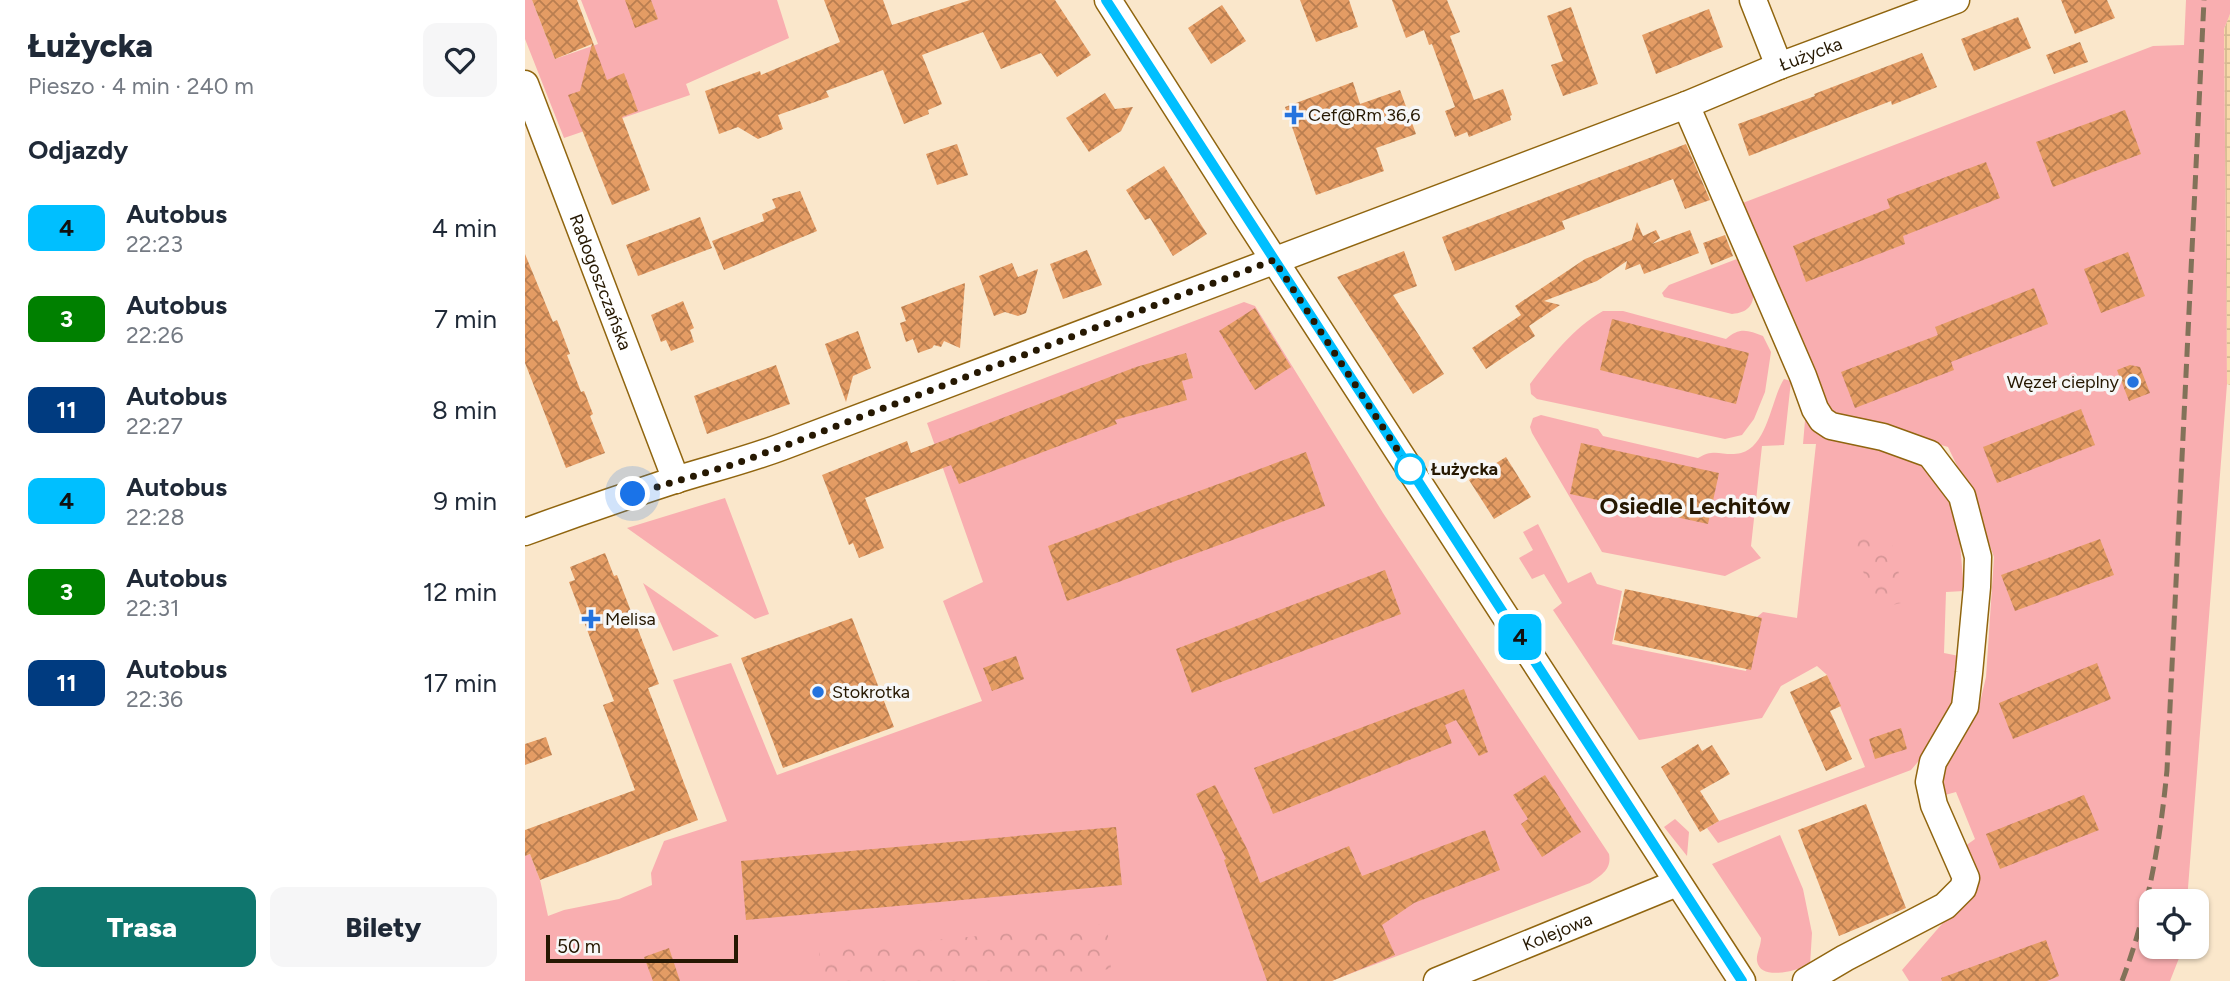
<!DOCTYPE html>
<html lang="pl">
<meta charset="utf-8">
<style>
body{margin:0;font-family:Figtree,sans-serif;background:#f6f6f7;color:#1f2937;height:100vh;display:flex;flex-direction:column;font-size:26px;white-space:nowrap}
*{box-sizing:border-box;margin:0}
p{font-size:23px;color:#747a83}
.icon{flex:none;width:38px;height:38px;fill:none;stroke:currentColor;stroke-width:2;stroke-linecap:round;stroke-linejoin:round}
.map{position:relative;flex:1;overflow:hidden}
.panel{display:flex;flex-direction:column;background:#fff;width:525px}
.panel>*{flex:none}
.badge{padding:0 14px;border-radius:10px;font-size:24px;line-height:46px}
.controls{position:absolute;left:1614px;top:889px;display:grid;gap:14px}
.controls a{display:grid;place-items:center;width:70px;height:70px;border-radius:14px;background:#fff;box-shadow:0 2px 5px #0004;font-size:35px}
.scale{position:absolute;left:21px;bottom:18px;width:192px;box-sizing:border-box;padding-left:7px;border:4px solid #261802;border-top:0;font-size:19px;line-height:24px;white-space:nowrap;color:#261802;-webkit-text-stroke:5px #f7f7f7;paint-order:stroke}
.you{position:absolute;width:35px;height:35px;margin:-18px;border:5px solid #fff;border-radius:50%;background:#1a73e8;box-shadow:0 0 0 10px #1a73e833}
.map>.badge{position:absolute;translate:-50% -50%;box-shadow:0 0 0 4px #fff}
h2{padding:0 28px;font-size:26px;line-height:63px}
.round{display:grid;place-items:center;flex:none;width:74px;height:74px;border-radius:14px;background:#f6f6f7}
.headline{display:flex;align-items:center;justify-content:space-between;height:119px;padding:0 28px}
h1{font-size:33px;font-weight:800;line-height:52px}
.button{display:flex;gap:14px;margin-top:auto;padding:14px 28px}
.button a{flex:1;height:80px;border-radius:14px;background:#0f766e;color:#fff;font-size:28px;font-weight:800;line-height:80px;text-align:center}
.button a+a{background:#f6f6f7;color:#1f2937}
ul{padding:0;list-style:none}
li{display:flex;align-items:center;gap:21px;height:91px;padding:0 28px}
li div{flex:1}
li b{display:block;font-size:26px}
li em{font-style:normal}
li .badge{min-width:77px;font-weight:700;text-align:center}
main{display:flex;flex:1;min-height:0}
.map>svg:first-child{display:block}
.industrial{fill:url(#industrial-grid)}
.grass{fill:#f9aeb0}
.forest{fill:url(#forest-crowns)}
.building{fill:url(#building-cross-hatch)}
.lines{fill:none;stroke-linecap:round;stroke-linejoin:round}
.minor-casing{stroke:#90650f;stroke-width:29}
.minor{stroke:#fff;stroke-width:26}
.rail{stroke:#827259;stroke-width:5;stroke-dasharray:14 7;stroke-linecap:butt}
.line-casing{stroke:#fff;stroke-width:16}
.line{stroke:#00bfff;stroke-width:10}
.walk{stroke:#261802;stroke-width:7;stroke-dasharray:0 12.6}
.poi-dot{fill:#2473de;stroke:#f7f7f7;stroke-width:2.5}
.stop-dot{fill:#fff;stroke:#00bfff;stroke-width:3.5}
.labels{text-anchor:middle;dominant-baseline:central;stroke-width:7;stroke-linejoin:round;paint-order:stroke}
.street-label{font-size:18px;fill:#261802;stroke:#f7f7f7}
.poi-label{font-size:18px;fill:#261802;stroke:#f7f7f7;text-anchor:start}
.stop-label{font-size:18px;font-weight:bold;fill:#261802;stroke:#f7f7f7;text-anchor:start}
.district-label{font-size:24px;font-weight:bold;fill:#261802;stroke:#f7f7f7}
</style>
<main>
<section class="panel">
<div class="headline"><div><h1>Łużycka</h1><p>Pieszo · 4 min · 240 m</p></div><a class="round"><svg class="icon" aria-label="heart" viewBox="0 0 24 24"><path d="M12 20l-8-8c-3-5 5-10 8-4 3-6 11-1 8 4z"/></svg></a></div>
<h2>Odjazdy</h2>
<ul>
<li><span class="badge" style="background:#00bfff;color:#111">4</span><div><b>Autobus</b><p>22:23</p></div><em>4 min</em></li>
<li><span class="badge" style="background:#008000;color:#fff">3</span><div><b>Autobus</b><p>22:26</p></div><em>7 min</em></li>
<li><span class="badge" style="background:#003b80;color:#fff">11</span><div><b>Autobus</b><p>22:27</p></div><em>8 min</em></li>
<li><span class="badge" style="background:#00bfff;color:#111">4</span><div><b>Autobus</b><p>22:28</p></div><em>9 min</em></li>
<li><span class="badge" style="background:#008000;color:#fff">3</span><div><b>Autobus</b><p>22:31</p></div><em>12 min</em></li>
<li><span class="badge" style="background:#003b80;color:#fff">11</span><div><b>Autobus</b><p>22:36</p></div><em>17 min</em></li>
</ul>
<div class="button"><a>Trasa</a><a>Bilety</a></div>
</section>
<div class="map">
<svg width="1705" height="981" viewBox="0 0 1705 981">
<defs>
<pattern id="industrial-grid" width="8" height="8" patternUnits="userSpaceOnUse" patternTransform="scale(1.75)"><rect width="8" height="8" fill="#f9d9aa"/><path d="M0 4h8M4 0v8" fill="none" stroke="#d5ba91"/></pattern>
<pattern id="forest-crowns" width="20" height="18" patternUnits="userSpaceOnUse" patternTransform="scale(1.75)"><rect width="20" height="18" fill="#f9aeb0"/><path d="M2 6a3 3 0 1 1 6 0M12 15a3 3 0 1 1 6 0" fill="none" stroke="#d59596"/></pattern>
<pattern id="building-cross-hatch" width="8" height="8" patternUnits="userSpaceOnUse" patternTransform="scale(1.75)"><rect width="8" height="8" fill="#e49c64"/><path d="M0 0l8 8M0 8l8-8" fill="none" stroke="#b97e50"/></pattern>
</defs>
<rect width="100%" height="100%" fill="#fae7cb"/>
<path class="industrial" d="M1705,14V385L1702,384L1699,29Z"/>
<path class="grass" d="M0,0H7L30,59L73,44L56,0H252L264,38L161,84L165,95L39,138L0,39Z
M1661,0H1705V14L1699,29L1702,384L1662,901H1626V947L1658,948L1645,981H1384L1377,970L1436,902V849L1450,839L1431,792L1420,795L1414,770L1433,736L1452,715L1461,677L1469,557L1450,503L1423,447L1396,439L1346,431L1303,411L1215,204L1628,46L1659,45Z
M1217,257C1225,278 1242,311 1207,314L1139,297L1137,293L1144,285Z
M719,302L730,306L858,513L1084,854C1087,870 1076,875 1065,883L806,981H0V856L5,854L15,880L23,916L39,910L94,899L127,885L126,873L139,841L202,821L148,680L206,663L252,775L457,701L418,601L458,582L402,423Z
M1078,311H1098L1201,339C1214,327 1223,330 1238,336L1246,352L1240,392L1229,419L1217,435L1200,439L1012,399L1006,394L1005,384C1025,358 1049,327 1078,311Z
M1259,379L1266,381L1259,445L1237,446L1226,546L1236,558L1200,576L1077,552L1007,433L1005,427L1008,418L1016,415L1073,429L1078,436L1173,458C1190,447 1198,457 1216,453C1243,446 1246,399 1259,379Z
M1281,409L1361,449L1401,465L1421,492L1433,519L1439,591L1421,592L1419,653L1434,656L1428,714L1410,742L1386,770L1193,843L1182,828L1194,821L1340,767L1302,675L1292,666L1256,686L1237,718L1114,740L1028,610L1037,603L1019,574L1007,579L994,558L1008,550L998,532L1013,524L1043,583L1066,572L1072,584L1097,591L1087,644L1221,671L1232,617L1238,612L1272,618L1291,444H1278Z
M200,498L244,614L230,619L102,528Z
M118,583L194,636L148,651Z
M1150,819L1164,832L1162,856L1139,827Z
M1255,835L1278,889L1287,933L1285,965C1270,971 1235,981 1232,961C1231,954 1236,946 1236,938L1187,864Z"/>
<path class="forest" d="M1357,532L1365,535L1379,596L1376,603L1354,608L1348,603L1330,545L1333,539Z
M582,924L586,969L462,981H297L294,951Z"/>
<path class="building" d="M7,0H52L82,80L99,73L113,111L97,117L125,190L87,205L43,95L55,91L67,44L30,59Z
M100,0H126L133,19L110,28Z
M299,0H358L367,25L445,0H530L566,55L532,77L516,53L476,69L458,32L397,55L417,104L403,110L404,114L379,124L358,70L301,91L304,97L253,115L258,129L233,139L213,127L194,134L180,91L235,71L236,75L315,42Z
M775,0H824L833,27L791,42Z
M867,0H922L935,32L925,36L949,100L978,89L987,115L985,116L986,120L944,137L942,132L930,137L920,111L930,107L907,44L904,45L899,30L881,38Z
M1536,0H1582L1590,18L1550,34Z
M697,5L721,41L686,64L663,28Z
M1046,7L1073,84L1038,96L1026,65L1038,61L1022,16Z
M1184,9L1198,47L1131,74L1117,35Z
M1493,17L1506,48L1449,71L1436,39Z
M1555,42L1563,62L1529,74L1521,55Z
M1397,53L1412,87L1367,105L1366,101L1224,156L1213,124L1290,96L1289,94Z
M828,82L835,104L875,90L891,134L851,148L859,171L791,195L760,107Z
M580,93L590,109L608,107L596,131L564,152L541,118Z
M1600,110L1616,154L1528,187L1511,142Z
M432,144L443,175L412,185L401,154Z
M1161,144L1185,200L1160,209L1148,179L1037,221L1040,229L930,271L917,237Z
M1461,162L1475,198L1378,236L1380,244L1281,282L1268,246L1365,208L1362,199Z
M639,166L682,234L648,256L625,218L620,220L601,190Z
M275,191L292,231L199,270L187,241L239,221L237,214L251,208L247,199Z
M175,217L187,248L113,276L101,245Z
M1112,222L1118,236L1131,230L1135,238L1127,244L1165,230L1174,253L1119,274L1115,264L1100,270L1102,261L1072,281L1019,301L1035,305L1004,326L1010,336L961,369L947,348L996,315L990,306L1060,259L1107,240Z
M1200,235L1208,256L1186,265L1178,243Z
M562,250L577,285L538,299L525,264Z
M879,251L892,286L868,295L919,374L888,394L812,277Z
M1603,252L1620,296L1576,313L1559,269Z
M0,254L28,322L32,320L45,354L42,355L56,392L59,391L68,414L65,416L80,453L41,468L0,363Z
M487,263L493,277L513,269L501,313L493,316L480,312L469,316L454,276Z
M440,283L435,348L419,341L416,347L409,345L407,348L393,353L388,339L381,342L375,323L381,321L376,307Z
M1509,288L1523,324L1426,362L1429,370L1330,408L1316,372L1413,335L1410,327Z
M158,301L169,328L165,330L169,342L146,351L141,340L136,342L126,315Z
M730,308L766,367L730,390L694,331Z
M1087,319L1224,353L1211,404L1075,370Z
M333,331L346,368L328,376L321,402L300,344Z
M661,353L668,378L657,381L662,400L590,420L592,424L434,484L426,465L340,498L359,548L334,558L328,543L324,545L297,475L382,441L386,453L611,367Z
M251,365L265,404L182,434L169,396Z
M1605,365L1615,367L1625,393L1604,401L1592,370Z
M1556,409L1570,445L1472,483L1458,447Z
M1056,443L1194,473L1183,524L1045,494Z
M781,452L800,506L542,601L523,546Z
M981,457L1006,497L969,519L944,480Z
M1575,539L1589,575L1490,611L1476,575Z
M80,553L89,576L92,575L134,684L123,688L173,820L15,880L5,854L0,856V830L110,790L78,705L89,701L44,582L50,580L45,567Z
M860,570L876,614L667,693L651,649Z
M1100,589L1237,618L1226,670L1089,640Z
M327,618L369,727L258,768L216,658Z
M491,656L499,679L467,691L458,668Z
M1572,663L1586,699L1488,739L1474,703Z
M1302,675L1316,706L1305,711L1327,759L1301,771L1265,692Z
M939,689L963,752L954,756L931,720L920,725L927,743L748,814L729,768Z
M1376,728L1382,749L1350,759L1344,739Z
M21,737L27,755L0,765V744Z
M1173,744L1177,751L1187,745L1205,774L1175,791L1194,821L1175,832L1136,767Z
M1020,775L1056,832L1017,857L996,824L1003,819L988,795Z
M690,785L723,851L735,883L824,846L837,876L960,830L975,870L889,903L857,925L870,955L807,981H742L699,860L701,859L671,794Z
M1559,795L1574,830L1475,869L1461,834Z
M1341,804L1381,908L1314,936L1273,830Z
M591,827L597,885L221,920L216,861Z
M1521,940L1534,976L1522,981H1417L1416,978Z
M144,948L155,981H128L119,957Z"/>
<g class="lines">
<defs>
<g id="minor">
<path d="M583,0L718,212L1217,981"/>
<path d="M1228,0L1254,66"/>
<path id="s1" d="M0,84L151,480"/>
<path d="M1161,105L1278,376L1290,409L1297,420L1306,426L1358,437L1405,454L1437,496L1453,557L1452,587L1444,673L1440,707L1408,762L1404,782L1409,805L1441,878L1438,888L1420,906L1320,958L1281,981"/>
<path id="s2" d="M0,532C49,514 98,497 147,481C185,469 222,460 259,446L1161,105L1254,66L1431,0"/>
<path id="s3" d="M912,981L1152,883"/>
</g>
</defs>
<use href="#minor" class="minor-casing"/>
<use href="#minor" class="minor"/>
<path class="rail" d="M1597,981C1623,912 1635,843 1642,770L1679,0"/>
</g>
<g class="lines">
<defs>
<path id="line" d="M581,0L1217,981"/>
</defs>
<use href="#line" class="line-casing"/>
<use href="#line" class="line"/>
<path class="walk" d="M108,494L210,464L259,446L749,260L885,469"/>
</g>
<g class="poi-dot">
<path d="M765.5 104.5h7v7h7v7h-7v7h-7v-7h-7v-7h7z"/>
<circle cx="1608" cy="382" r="7"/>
<path d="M62.5 608.5h7v7h7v7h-7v7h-7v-7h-7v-7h7z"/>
<circle cx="293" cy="692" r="7"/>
</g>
<circle class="stop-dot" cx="885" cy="469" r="14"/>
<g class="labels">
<g class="street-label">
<text stroke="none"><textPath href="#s2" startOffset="1372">Łużycka</textPath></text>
<text stroke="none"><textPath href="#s1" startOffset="212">Radogoszczańska</textPath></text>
<text stroke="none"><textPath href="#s3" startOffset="130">Kolejowa</textPath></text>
</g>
<g class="poi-label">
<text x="783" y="115">Cef@Rm 36,6</text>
<text x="1594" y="382" text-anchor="end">Węzeł cieplny</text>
<text x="80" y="619">Melisa</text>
<text x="307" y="692">Stokrotka</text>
</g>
<g class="stop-label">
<text x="906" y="469">Łużycka</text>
</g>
<g class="district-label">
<text x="1170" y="505">Osiedle Lechitów</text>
</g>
</g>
</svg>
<div class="controls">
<a><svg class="icon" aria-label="locate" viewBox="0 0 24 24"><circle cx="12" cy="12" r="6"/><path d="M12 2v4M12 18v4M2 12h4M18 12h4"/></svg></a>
</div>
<div class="scale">50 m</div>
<div class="you" style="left:108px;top:494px"></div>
<b class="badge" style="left:995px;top:637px;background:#00bfff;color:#111">4</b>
</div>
</main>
